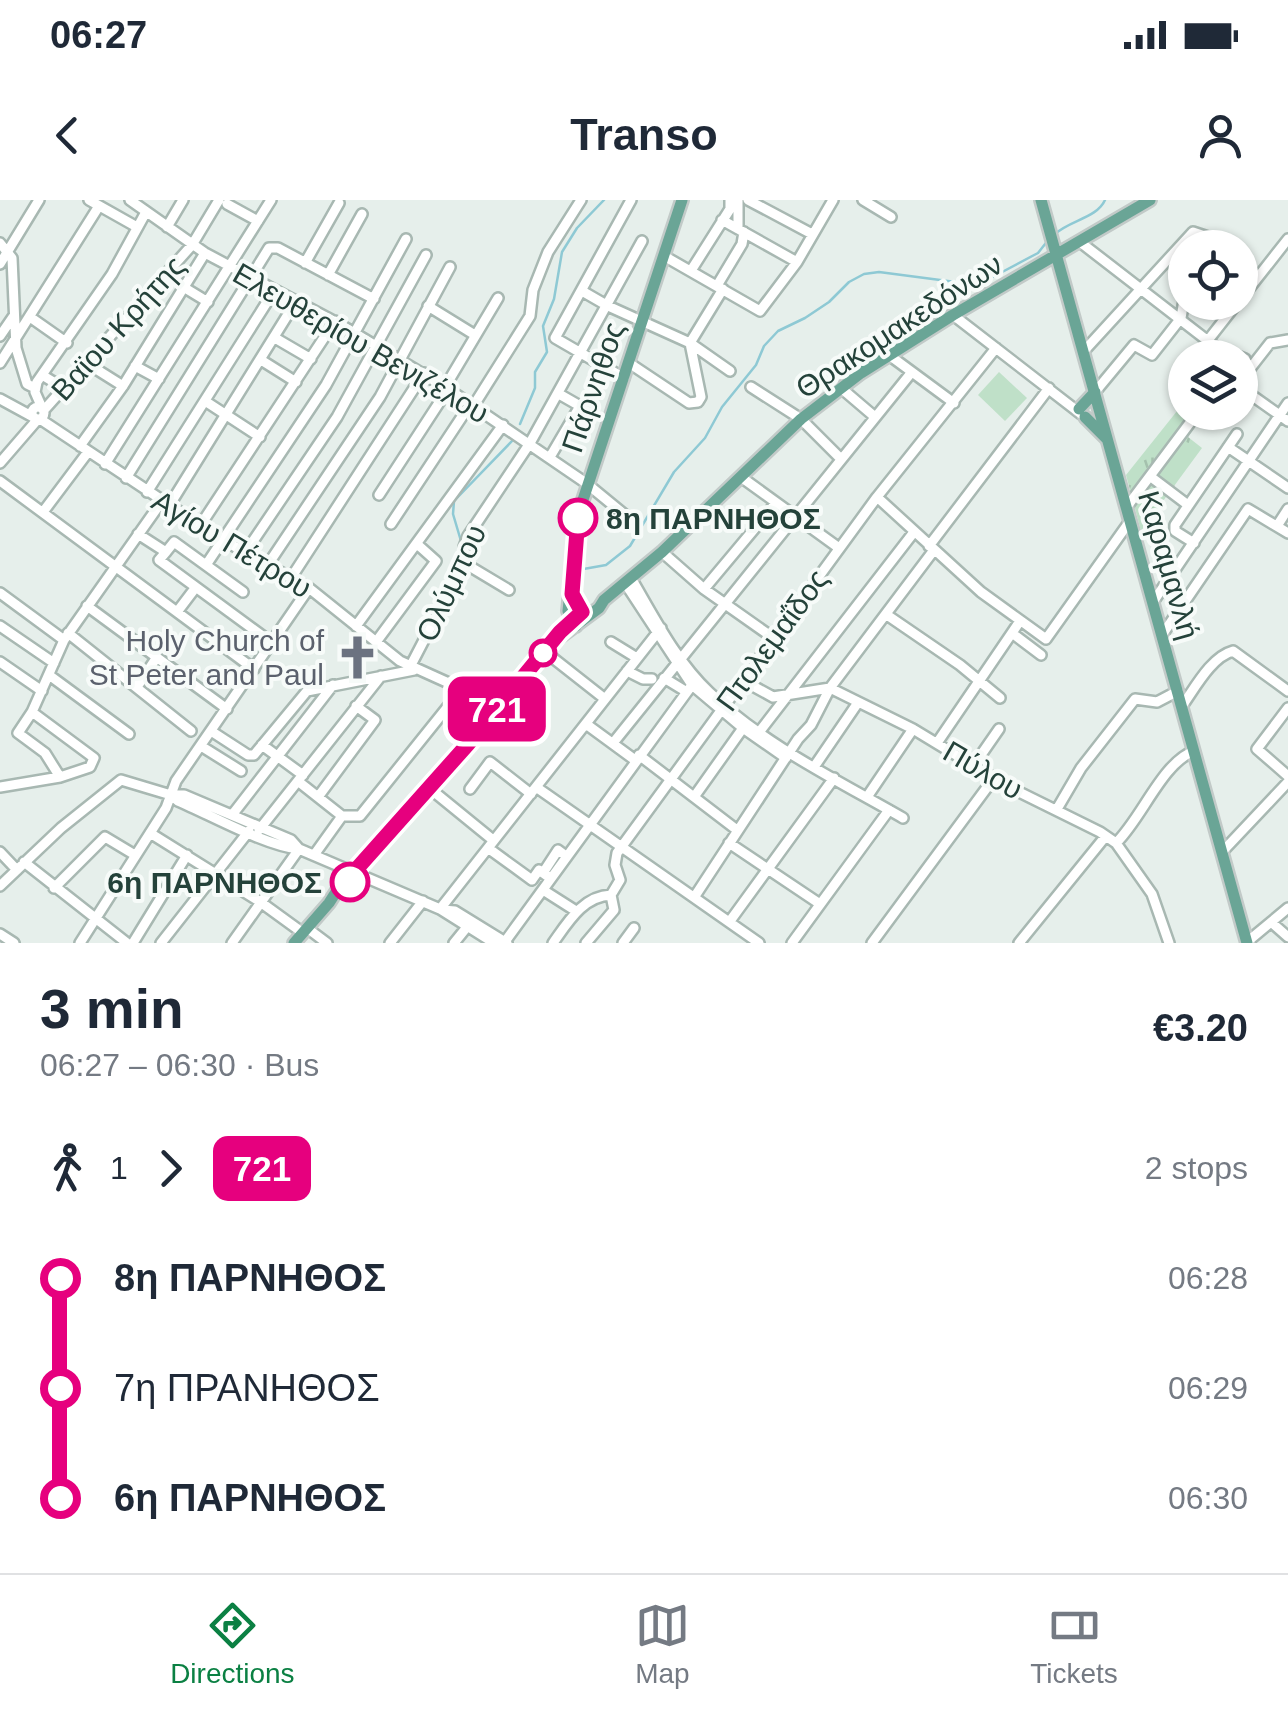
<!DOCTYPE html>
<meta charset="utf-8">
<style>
body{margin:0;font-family:Arial,sans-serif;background:#f6f6f7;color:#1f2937;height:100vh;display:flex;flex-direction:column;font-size:38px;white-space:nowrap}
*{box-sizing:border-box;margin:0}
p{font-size:32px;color:#747a83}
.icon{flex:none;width:55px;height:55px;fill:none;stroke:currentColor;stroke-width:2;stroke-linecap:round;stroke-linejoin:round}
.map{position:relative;height:743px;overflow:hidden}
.details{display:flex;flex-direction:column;background:#fff;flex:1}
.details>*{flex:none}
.badge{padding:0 20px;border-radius:15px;font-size:35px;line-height:65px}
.tools{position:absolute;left:1168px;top:30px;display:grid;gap:20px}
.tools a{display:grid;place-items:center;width:90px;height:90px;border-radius:50%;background:#fff;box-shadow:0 2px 8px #0004;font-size:50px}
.map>.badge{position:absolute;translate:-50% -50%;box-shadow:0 0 0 5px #fff}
.legs{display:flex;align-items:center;gap:15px;height:110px;padding:0 40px;font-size:32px}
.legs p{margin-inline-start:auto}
.headline{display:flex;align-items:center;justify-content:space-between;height:170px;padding:0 40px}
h1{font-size:55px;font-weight:700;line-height:75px}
ul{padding:0 40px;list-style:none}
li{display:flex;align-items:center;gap:35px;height:110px;font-size:38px}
li i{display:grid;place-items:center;width:15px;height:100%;margin:0 12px;background:currentColor}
li i::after{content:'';width:25px;height:25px;margin:-12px;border:8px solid;border-radius:50%;background:#fff}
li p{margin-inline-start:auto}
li:first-child i{background:linear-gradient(#0000 50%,currentColor 0)}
li:last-child i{background:linear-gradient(currentColor 50%,#0000 0)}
.status{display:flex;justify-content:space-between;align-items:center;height:70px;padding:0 50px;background:#fff;direction:ltr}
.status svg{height:28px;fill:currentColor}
header{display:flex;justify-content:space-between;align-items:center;height:130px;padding:0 40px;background:#fff;font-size:45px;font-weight:700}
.dock{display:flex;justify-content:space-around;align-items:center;height:140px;border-top:2px solid #e0e1e3;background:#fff;font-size:28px;color:#747a83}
.dock a{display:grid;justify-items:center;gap:5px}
.dock .selected{color:#0b8043}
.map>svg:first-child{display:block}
.grass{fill:url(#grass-tufts)}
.garden{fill:#bfe0c8}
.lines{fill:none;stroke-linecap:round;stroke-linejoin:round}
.stream{stroke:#8ec9d4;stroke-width:2.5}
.minor-casing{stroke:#a8b8b2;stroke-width:14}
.major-casing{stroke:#c2cac8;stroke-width:16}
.minor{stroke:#fff;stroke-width:9}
.major{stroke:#6aa596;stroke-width:11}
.line-1-casing{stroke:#fff;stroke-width:22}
.line-1{stroke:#e6007e;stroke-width:15}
.stop-1-dot{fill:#fff;stroke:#e6007e;stroke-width:5}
.labels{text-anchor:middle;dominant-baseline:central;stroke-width:8;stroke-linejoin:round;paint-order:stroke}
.street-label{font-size:30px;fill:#24423a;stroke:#f7fbf9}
.stop-label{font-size:30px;font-weight:bold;fill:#24423a;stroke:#f7fbf9;text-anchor:start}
.worship-label{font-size:30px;fill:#5b616d;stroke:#f7fbf9;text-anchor:end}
</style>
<div class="status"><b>06:27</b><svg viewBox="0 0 49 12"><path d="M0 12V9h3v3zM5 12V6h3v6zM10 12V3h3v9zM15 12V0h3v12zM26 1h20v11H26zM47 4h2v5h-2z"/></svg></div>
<header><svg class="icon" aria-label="back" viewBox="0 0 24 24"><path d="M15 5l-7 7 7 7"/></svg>Transo<svg class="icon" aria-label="person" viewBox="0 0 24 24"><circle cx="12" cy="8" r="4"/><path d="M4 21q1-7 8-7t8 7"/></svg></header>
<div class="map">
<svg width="1288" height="743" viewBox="0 0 1288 743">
<defs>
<pattern id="grass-tufts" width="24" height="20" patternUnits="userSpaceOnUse" patternTransform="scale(2.5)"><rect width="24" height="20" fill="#bfe0c8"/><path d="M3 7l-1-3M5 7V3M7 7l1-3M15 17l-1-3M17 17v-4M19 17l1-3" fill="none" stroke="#a4c1ad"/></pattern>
</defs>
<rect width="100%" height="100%" fill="#e6efeb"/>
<path class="grass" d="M1185,201V212L1205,213L1188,237L1202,248L1141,331L1126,275Z"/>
<path class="garden" d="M999,172L1027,198L1005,221L978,195Z"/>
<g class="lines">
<path class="stream" d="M1055,34C1070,20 1097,18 1105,0
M520,224L535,188V172L547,152L543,126L554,99L562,52L577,28L604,0
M461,341L453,314L454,301L513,240
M578,370L606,365L630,346L674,272L705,238L722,207L756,165L764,146L778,131L805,118L829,102L849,82L864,74L879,72L963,83L987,80L1038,53L1049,39"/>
<defs>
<path id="minor" d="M89,0L137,27
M130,0L205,53L341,125L448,189L586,283L636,324
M738,0V29
M748,0L812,34
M863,0L891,17
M227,4L258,21
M722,20L797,62
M167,27L183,0
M1080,42L1230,158
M0,43L12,58L16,148L27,184L35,188
M664,56L760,111L797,62L833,0
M305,63L339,3
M0,64L39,0
M692,69L730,9V0
M328,75L362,14
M718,84L742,44L744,32
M185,88L208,102
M582,91L608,106L690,143L730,171
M1240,100L1288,39
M428,106L475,135
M953,115L1081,214
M30,117L67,143
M0,136L13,117
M275,138L311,159
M1209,139L1238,102
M1225,151L1245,159L1249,170
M1083,152L1193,32L1211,38V48
M889,155L954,203
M261,160L296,182
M0,163L99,6
M629,163L689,203L698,202L701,197L690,143L723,89
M88,164L123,186
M135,166L159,179
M1240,166C1247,175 1241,184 1247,192L1288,221
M42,175L65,189
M1245,175L1270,143L1288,140
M624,178L555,138L631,0
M445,187L498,98
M751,187L801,219L840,258
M841,188L875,217
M1095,192L1134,145L1152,155L1181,118L1185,94
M0,199L35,218
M205,201L260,237
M474,205L530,116L533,90L548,52L581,0
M32 213a6 6 0 1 1 12 0a6 6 0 1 1-12 0Z
M42,208L35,192L37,182L112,74L146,12
M44,210L192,45L219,0
M40,219L216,336L309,388L400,461L462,489L493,514
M80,246L123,186L205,53
M1228,247L1288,288
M550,257L580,206L559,194
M0,263L38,219
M105,264L271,0
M741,277L839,348
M1151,277L1188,305
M126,278L269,48H278L374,99
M0,281L254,469
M147,292L274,91
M379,295L448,189
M877,297L981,392L1046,439L1130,321
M169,306L295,103
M1126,308L1198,212
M43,312L88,252
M391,324L471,203
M200,326L335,121
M1277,326L1288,309
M138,334L166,352L159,360L272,443
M1194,343L1175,331V325L1237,234
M929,346L1049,188
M166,352L174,342L243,392
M662,352L704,389L772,437
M245,353L337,217L426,55
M464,363L509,390
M206,365L326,185L406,39
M267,366L380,197L450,67
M291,378L424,173
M631,378C654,417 676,461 709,492C764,545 837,580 903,618
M625,383L692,485L743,528L786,558
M704,389L776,303
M0,393L64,440
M1153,402L1288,203
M87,406L227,509
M177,412L196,387
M887,415L960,465L1000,498
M0,426L54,463
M356,426L503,225
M68,433L191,531
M1012,433L1041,455
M1162,435L1248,309L1288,333
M376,442L436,361L417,344
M611,442L637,458
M544,451L605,499
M0,462L42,491
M410,467L464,363V347L468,336L530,243L642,41
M627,471L643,479H652
M49,475L129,534
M664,478L687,492
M742,480L773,497L830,488L913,529L1007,586L1100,632L1116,643L1152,694L1169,743
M137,487L157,457
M1182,506C1195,488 1211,457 1233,451L1288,491
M1288,508L1257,549L1288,576
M586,524L635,560
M211,531L248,555H254L307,491L414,470
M760,531L914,332
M613,543L911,173
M937,543L1020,421
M262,545L303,575
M201,546L241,571
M639,555L737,630
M974,565L999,529
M814,567L857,504
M60,577L45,553L18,533L32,512L64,440L162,301
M299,582L342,616
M0,587L60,577L90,567L94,558L32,512
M428,587L493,640
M536,587L759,743
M470,589L490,562L531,594
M171,595L178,601C211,615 266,646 299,649L440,709L494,743
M318,597L375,520L356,506
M694,597L743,528
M867,597L913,529
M1057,609L1081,568L1135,499L1157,502L1178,491
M232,615L333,485
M342,616H360L462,489
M259,630L381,476
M150,633L259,701L303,733
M729,643L820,704
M1116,643C1142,618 1162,563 1194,551
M488,648L532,680L539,670L550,678
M0,652L17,670
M1222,652L1288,582
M314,655L342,616
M24,662L127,743
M543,673L558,650L566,656
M0,686L61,628L121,580L171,595H184L291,640L299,649
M54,688L105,637L135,655
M543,690L576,711
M695,696L798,539L811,525L830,488L934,350
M440,709L661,428
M443,710L455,711L507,743
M730,721L834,578
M1271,722L1288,737
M307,728L327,743
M0,734L14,743
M1247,742L1288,708
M80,743L166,608L176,581L309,388
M133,743L187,655
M161,743L249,631
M232,743L299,649
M390,743L423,701
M454,743L467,727
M504,743L692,485
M553,743C568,722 583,696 611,695
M586,743L614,710L611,695L620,680L615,665L617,653L877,297L996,148
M623,743L634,728
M792,743L889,610
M872,743L994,578
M1019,743L1105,637"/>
<path id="major" d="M1041,0L1247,743
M1079,209L1095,192
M1085,217L1107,239
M576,426L568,411L578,315L682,0
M553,442L599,408L604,400L662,352L801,219L861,173L953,115L1150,0
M294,743L329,703L345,678L353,673L557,436"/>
</defs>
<use href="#minor" class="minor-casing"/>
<use href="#major" class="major-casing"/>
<use href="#minor" class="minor"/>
<use href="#major" class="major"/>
</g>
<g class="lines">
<defs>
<path id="line-1" d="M350,682L353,673L468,544L560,432L582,412L572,394L578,318"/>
</defs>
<use href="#line-1" class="line-1-casing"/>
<use href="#line-1" class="line-1"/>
</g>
<defs>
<symbol id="church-bare" viewBox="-9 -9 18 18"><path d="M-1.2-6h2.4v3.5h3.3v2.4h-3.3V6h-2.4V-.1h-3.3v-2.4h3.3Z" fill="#6b7280" stroke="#f7fbf9" stroke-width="2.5" paint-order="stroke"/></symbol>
</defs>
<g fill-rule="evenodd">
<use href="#church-bare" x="326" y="426" width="63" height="63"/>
</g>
<g class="stop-1-dot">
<circle cx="578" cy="318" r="18"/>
<circle cx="543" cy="453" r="12"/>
<circle cx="350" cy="682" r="18"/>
</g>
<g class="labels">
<g class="street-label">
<text transform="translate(899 126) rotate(-33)">Θρακομακεδόνων</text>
<text transform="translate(118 128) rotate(-48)">Βαϊου Κρήτης</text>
<text transform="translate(361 143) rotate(30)">Ελευθερίου Βενιζέλου</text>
<text transform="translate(593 187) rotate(-71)">Πάρνηθος</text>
<text transform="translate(232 344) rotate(31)">Αγίου Πέτρου</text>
<text transform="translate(1169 365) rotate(74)">Καραμανλή</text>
<text transform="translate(451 383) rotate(-65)">Ολύμπου</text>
<text transform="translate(772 440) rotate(-54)">Πτολεμαΐδος</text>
<text transform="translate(983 570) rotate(30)">Πύλου</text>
</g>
<g class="stop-label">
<text x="606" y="318">8η ΠΑΡΝΗΘΟΣ</text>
<text x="322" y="682" text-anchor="end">6η ΠΑΡΝΗΘΟΣ</text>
</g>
<g class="worship-label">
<text x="324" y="440">Holy Church of<tspan x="324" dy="34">St Peter and Paul</tspan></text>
</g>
</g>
</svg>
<div class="tools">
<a><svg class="icon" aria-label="locate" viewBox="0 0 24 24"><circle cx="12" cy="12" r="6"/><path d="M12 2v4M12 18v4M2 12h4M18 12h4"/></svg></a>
<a><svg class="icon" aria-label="layers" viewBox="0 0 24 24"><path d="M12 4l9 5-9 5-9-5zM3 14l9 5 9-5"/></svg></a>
</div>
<b class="badge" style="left:497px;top:509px;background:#e6007e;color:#fff">721</b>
</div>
<section class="details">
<div class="headline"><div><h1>3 min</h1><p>06:27 – 06:30 · Bus</p></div><b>€3.20</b></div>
<div class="legs"><svg class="icon" aria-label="walk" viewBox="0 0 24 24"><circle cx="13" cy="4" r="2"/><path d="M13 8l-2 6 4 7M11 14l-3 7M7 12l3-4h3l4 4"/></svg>1<svg class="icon" aria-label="forward" viewBox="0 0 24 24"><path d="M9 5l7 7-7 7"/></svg><b class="badge" style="background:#e6007e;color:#fff">721</b><p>2 stops</p></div>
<ul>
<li><i style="color:#e6007e"></i><b>8η ΠΑΡΝΗΘΟΣ</b><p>06:28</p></li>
<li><i style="color:#e6007e"></i><span>7η ΠΡΑΝΗΘΟΣ</span><p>06:29</p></li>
<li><i style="color:#e6007e"></i><b>6η ΠΑΡΝΗΘΟΣ</b><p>06:30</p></li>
</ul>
</section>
<nav class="dock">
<a class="selected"><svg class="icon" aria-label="directions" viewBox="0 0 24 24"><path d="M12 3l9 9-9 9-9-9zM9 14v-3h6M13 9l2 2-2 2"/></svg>Directions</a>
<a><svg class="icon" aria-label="map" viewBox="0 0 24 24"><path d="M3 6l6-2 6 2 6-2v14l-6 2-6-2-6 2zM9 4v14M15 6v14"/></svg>Map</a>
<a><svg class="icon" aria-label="tickets" viewBox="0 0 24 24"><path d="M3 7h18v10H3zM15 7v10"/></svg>Tickets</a>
</nav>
